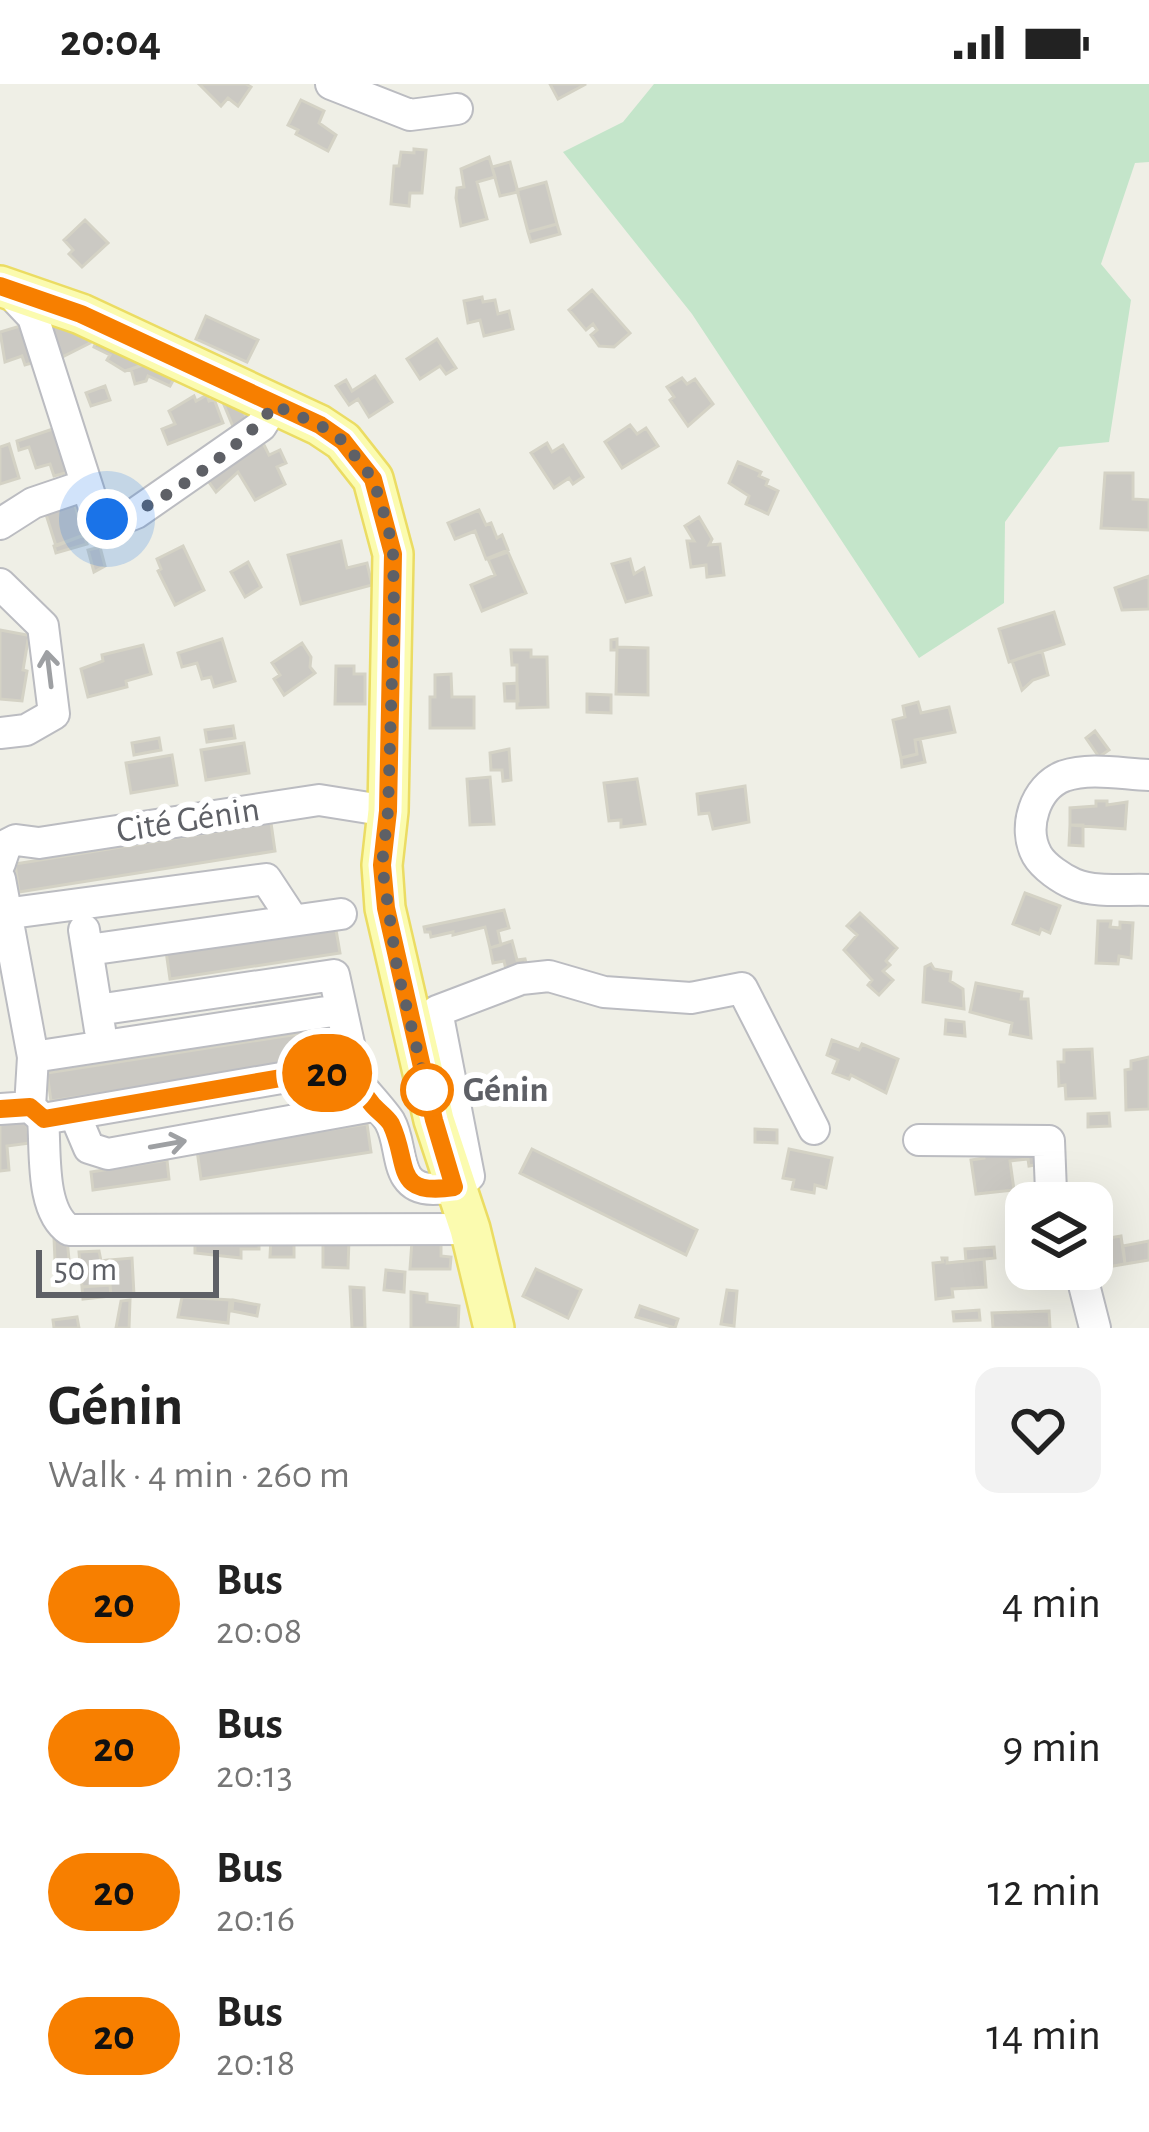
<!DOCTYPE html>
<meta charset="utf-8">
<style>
body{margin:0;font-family:"Alegreya Sans",sans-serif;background:#f2f2f2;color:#222;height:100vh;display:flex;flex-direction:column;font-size:45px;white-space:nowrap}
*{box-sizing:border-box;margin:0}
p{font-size:39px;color:#767676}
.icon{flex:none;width:66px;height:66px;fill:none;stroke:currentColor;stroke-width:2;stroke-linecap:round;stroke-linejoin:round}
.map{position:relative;height:1244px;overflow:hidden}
.side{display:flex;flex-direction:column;background:#fff;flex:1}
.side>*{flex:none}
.badge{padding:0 24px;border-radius:39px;font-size:42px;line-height:78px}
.fabs{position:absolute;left:1005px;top:1098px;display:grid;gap:24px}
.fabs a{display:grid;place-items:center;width:108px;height:108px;border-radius:24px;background:#fff;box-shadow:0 12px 48px #0002;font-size:60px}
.scale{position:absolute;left:36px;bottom:30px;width:183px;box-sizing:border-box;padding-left:12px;border:6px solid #5e6066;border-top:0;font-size:33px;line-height:42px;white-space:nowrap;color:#5e6066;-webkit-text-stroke:9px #fff;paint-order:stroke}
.you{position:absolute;width:60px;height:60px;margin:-30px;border:9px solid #fff;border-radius:50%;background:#1a73e8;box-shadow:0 0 0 18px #1a73e833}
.map>.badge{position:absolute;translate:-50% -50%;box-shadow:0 0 0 6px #fff}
.round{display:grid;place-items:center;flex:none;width:126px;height:126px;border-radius:24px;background:#f2f2f2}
.overview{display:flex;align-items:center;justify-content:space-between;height:204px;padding:0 48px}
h1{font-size:57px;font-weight:700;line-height:90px}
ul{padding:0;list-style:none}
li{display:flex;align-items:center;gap:36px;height:144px;padding:0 48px}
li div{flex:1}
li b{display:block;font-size:45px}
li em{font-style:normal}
li .badge{min-width:132px;font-weight:700;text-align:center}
.status{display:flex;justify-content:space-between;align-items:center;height:84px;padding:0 60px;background:#fff;direction:ltr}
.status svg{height:33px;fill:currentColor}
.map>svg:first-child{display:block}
.green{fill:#c4e5ca}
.building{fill:#cbc9c3;stroke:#d4d2c5;stroke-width:3}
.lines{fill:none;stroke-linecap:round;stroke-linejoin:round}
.minor-casing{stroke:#bbbcc1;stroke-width:34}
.major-casing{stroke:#ebdc63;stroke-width:44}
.minor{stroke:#fff;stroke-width:30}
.major{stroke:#fbfbaf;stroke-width:39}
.oneway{stroke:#9ea0a3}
.line-casing{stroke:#fff;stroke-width:27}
.line{stroke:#f77f00;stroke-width:18}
.walk{stroke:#5e6066;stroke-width:12;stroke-dasharray:0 21.6}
.stop-dot{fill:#fff;stroke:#f77f00;stroke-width:6}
.labels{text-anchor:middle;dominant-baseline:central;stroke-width:12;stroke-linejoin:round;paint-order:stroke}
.street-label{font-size:36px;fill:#5e6066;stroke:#fff}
.stop-label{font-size:36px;font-weight:bold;fill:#5e6066;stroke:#fff;text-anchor:start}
</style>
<div class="status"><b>20:04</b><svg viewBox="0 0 49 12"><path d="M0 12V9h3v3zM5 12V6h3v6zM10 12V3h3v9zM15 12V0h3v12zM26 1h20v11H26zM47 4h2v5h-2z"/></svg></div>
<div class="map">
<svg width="1149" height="1244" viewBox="0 0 1149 1244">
<rect width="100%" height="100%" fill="#efefe6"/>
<path class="green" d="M654,0H1149V78L1135,79L1101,180L1131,216L1109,358L1059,363L1005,438L1004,519L919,574L692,230L563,68L623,38Z"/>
<path class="building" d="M199,0H246L251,3L238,22L228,14L221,22Z
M550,0H586L558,15Z
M301,16L324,27L319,39L336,51L328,67L296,50L298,46L288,41Z
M414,65L426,66L422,109H410L409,122L391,120L394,82H399L401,68L414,69Z
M489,73L495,93L477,98L487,135L461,142L456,114L457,104L464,103L461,85Z
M510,78L518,108L500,112L492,83Z
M546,98L557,140L528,148L517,106Z
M85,136L108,159L82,183L69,170L73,166L64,156Z
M557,140L560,150L531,158L528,148Z
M592,206L630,249L614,263L599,262L591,251L597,246L593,240L586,246L569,226Z
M482,213L483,218L495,216L498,230L509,227L513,245L484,252L480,236L468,239L464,217Z
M206,232L258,256L247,278L196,255Z
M48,235L86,247L90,259L60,274Z
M30,239L42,276L25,281L22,272L5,278L0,248Z
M437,255L456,284L446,290L440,282L420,295L407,275Z
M96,258L146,280L125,287L107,276L110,271L94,263Z
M146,280L175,293L170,302L148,292L146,297L135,300L131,285Z
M375,292L392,318L369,333L358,315L349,321L336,302L346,296L352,307Z
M682,294L687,300L695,295L713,320L688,342L670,316L674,313L667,303Z
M105,302L110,316L91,322L86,309Z
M207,311L209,317L214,315L223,339L168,360L162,345L175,340L169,327L194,312L196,317Z
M220,311L241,321L248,338L234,345Z
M630,341L637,350L646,344L658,362L622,384L605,358Z
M62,342L77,386L54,392L50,380L36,384L29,363L19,366L17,357Z
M258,359L264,361L269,371L280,366L286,379L277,383L285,400L255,416L238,388L216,408L206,394Z
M547,359L552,368L563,361L583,393L573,400L569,394L554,404L531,369Z
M9,360L19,394L0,400V363Z
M738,378L761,388L759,392L768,396L766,401L778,407L768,430L746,420L749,412L729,399Z
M1105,389H1133V415L1149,416V446L1101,444Z
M73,415L84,451L56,462L44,424Z
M479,426L486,441L491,439L497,454L502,451L508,466L486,475L475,447L455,455L448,439Z
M699,433L712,455L709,461L720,460L724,491L707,493L706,481L691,483L687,457H694L685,442Z
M84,451L87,460L56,469L54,462Z
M341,457L347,484L367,479L372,501L301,520L288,471Z
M183,462L204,506L175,521L158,487L161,485L157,475Z
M100,463L105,482L94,488L88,466Z
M508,468L526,509L482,527L471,501L495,491L488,475Z
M630,475L634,490L644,484L651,511L626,518L612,480Z
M248,478L261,503L245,513L231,488Z
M1149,492V525L1122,526L1115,504Z
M1054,528L1064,560L1009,578L999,545Z
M0,546L32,552L28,556L23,586L27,587L22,617L0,615Z
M222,555L235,597L214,603L211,593L202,595L197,579L182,583L178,569Z
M617,555V563L648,564V611L616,610L617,566H611V556Z
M302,559L311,573L310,583L315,589L284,611L274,595L280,591L272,579Z
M143,561L151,590L126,597L127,603L88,613L81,585L103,577L102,571Z
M511,566H531V573H547L548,623L517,624V581H512Z
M1042,567L1048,591L1033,596L1022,606L1012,577Z
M336,582H354V590H365V620H335Z
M451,590L452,613H474V644H430V613H435V591Z
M517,599L518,617H505L504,600Z
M587,610L611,611V629L587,628Z
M918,618L921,629L949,623L955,648L915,656L917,670L901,674L893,636L905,633L903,622Z
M233,642L235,654L207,658L205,646Z
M1095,647L1109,666L1099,673L1086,654Z
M159,654L161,666L134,671L132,659Z
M920,655L925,678L902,683L901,674L917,670L915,656Z
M244,659L249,689L206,696L201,666Z
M509,665L511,696L503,697L502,686H491L490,669Z
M172,671L177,701L131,709L126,679Z
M490,693L494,740L470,741L467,695Z
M637,695L645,740L621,743V736L609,737L604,699Z
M745,702L749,738L713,745L709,729L699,730L697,710Z
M1096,717H1107V721L1127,718L1125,745L1070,741V724L1096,722Z
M271,739L275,767L19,808L15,780Z
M1070,741H1083V762L1069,761Z
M1025,809L1060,822L1050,849L1041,845L1039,850L1013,840Z
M504,826L509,844L498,847L501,861L490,864L485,843L453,851V848L431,853L430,848H425L424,843Z
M860,829L897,864L886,877L890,881L883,887L893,896L879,911L868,901L872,896L844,866L857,851L847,842Z
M1098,837H1111L1110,843L1120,844V838L1133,839L1131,874L1119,872L1118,880L1096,879Z
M335,840L340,869L170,895L166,867Z
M512,857L517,876L525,875L528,887L508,894L504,877L493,879L490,864Z
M931,880L934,885L951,888L950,897L963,905L964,925L923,918L925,883Z
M976,899L1022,908L1021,915H1028L1031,954L1010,950L1012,939L970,928Z
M946,936L964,938L965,952L945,950Z
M305,949L309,977L51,1017L47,989Z
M832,956L859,966L862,960L898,975L886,1009L851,991L849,995L833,989L838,976L827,971Z
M1092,965L1095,1014L1066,1015L1065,1001L1059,1002L1058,978H1064V966Z
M1149,973V1025L1126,1026L1125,986L1131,985V977Z
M1109,1029L1110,1042L1088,1043V1030Z
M26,1036L30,1059L7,1062L9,1086L0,1087V1040Z
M367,1040L371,1068L201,1095L197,1066Z
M755,1045L777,1046V1059L755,1058Z
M1036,1061L1041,1080L1029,1082L1028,1075L1010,1077L1014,1106L976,1110L971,1076L984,1074L983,1064Z
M532,1065L697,1146L686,1171L520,1089Z
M789,1065L832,1074L826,1104L815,1101L814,1109L792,1105L794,1096L783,1094Z
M167,1076L169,1095L93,1106L91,1088Z
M259,1152V1165H241V1174L195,1169V1153Z
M1121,1152L1125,1180L1096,1185L1092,1157Z
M271,1153H294V1173H270Z
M54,1154H67L69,1176H55Z
M323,1154L349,1155L348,1184L323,1183Z
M412,1157H441V1172L451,1173L450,1185H410Z
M1149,1157V1176L1125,1180L1123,1162Z
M994,1163L995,1174L966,1177L965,1165Z
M99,1167L101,1177L108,1176L110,1201L82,1203L79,1168Z
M132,1174L134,1211L111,1212L108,1176Z
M942,1174H947V1179L984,1175L986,1203L952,1205L953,1213L936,1215L933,1179L943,1178Z
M536,1185L581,1206L568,1234L523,1212Z
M386,1186L405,1188L404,1208L384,1206Z
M110,1201L111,1212L83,1215L82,1203Z
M350,1203L364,1204L365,1244H352Z
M727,1206L737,1207L734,1242L721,1240Z
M411,1208L427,1210V1218L459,1222L458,1244H411Z
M182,1213L230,1216L228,1239L178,1233Z
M130,1216L129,1244H116L121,1217Z
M233,1216L259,1221L257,1232L232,1227Z
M640,1222L678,1235L675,1244L636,1233Z
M979,1226L980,1236L954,1237L953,1228Z
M1049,1227L1050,1244H993L992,1229Z
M77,1233L79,1244H54L53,1236Z"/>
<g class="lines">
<defs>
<path id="minor" d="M331,0L410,31L457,25
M17,206V216L33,233L96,430L121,435L136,429L261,342L274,321
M0,440L33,419L86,401
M0,500L43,542L54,630L26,646L0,649
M1149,691C1122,690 1090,683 1064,692C1035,703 1022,744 1037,771C1044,783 1062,795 1074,800C1095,809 1126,805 1149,806
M0,779L6,761L16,756L39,759L319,716L388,727
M0,795L33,973L30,1023
M4,830L266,795L293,836
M84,846L100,946
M88,866L341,830
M97,926L334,891L351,969L352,993
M33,973L339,926
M0,1025L30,1023L43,1035L316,988L352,993C358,999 387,1032 390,1038C404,1063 393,1105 433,1105C449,1105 456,1102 469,1092L437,927L521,895L549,892L604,908L691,914L742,904L814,1045
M75,1031L89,1064L108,1070L373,1022
M43,1035C46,1067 40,1126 69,1146L470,1145
M919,1056L1049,1057L1051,1108L1055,1119
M1080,1185L1095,1244"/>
<path id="major" d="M0,202L81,230L319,341L343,357L373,395L393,470L388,727L382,781L385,824L434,1036L470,1145L494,1244"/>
</defs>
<use href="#minor" class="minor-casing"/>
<use href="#major" class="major-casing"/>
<use href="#minor" class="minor"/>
<use href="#major" class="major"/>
</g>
<defs><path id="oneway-shaft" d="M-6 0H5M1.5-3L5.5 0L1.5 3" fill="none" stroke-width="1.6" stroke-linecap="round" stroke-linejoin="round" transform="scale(3)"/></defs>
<g class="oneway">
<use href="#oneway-shaft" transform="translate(49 585) rotate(-97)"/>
<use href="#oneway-shaft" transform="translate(168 1060) rotate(-10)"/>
</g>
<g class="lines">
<defs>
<path id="line" d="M0,202L81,230L320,341L343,357L373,395L393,470L388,727L382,781L386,824L434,1036L454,1103C392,1113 410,1080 391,1040C386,1032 377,1027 371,1019C351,993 352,990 316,988L44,1035L30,1023L0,1025"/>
</defs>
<use href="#line" class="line-casing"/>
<use href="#line" class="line"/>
<path class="walk" d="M107,435C145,436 254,353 274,321L320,341L343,357L373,395L388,442L393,470L394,524L388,727L382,781L397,884L427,1006"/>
</g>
<circle class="stop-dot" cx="427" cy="1006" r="24"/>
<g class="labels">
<g class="street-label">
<text transform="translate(188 736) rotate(-9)">Cité Génin</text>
</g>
<g class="stop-label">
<text x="463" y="1006">Génin</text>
</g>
</g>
</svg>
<div class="fabs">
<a><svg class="icon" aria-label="layers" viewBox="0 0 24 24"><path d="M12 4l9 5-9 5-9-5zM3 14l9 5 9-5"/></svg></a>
</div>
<div class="scale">50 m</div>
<div class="you" style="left:107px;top:435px"></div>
<b class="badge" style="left:327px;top:989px;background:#f77f00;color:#111">20</b>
</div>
<section class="side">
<div class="overview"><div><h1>Génin</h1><p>Walk · 4 min · 260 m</p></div><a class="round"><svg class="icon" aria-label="heart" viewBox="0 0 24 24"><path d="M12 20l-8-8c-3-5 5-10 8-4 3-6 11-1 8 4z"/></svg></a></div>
<ul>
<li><span class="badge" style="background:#f77f00;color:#111">20</span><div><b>Bus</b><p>20:08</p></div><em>4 min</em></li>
<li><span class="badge" style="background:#f77f00;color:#111">20</span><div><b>Bus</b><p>20:13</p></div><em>9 min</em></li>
<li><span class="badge" style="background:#f77f00;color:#111">20</span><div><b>Bus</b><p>20:16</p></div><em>12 min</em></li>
<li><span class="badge" style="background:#f77f00;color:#111">20</span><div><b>Bus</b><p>20:18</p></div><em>14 min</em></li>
</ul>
</section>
